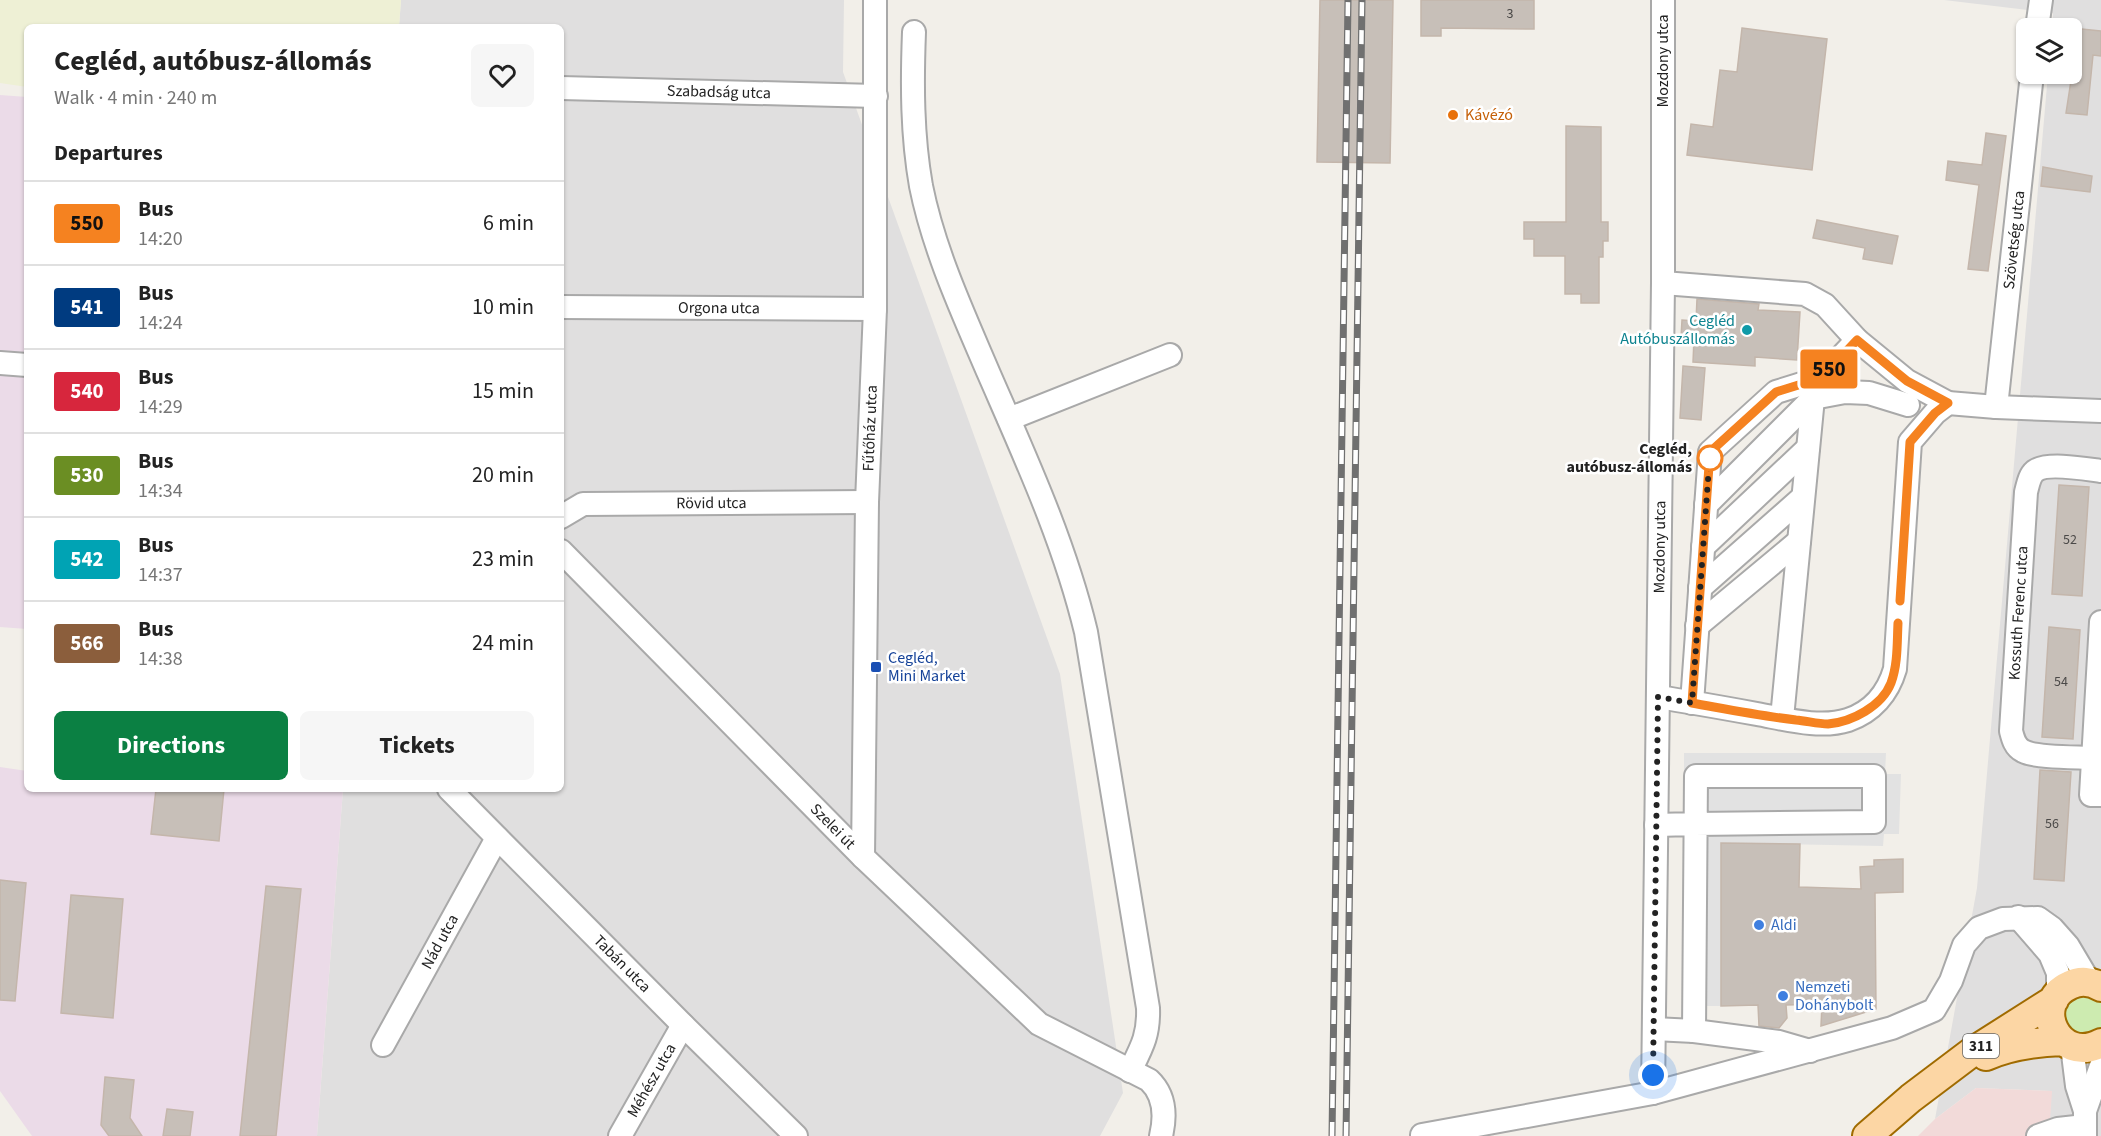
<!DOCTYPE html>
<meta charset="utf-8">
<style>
body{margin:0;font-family:"Source Sans 3",sans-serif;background:#f6f6f6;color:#222;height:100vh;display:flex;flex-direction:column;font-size:22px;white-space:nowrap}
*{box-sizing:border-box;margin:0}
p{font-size:20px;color:#767676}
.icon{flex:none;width:33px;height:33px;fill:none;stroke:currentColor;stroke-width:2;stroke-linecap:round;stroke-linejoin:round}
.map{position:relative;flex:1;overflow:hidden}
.details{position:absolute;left:24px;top:24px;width:540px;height:768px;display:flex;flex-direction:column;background:#fff;border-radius:9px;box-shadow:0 2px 4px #0004}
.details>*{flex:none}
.badge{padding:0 12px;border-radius:4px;font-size:21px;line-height:39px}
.tools{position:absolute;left:2016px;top:18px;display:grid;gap:12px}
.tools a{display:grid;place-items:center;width:66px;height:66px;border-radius:9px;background:#fff;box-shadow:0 2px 4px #0004;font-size:30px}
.you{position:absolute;width:30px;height:30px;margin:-15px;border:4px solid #fff;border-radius:50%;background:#1a73e8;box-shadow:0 0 0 9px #1a73e833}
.map>.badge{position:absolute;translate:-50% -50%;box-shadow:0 0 0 3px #fff}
h2{padding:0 30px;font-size:22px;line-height:54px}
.round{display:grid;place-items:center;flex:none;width:63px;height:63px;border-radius:9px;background:#f6f6f6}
.head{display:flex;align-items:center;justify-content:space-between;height:102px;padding:0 30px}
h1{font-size:28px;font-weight:700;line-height:45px}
.action{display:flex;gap:12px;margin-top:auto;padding:12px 30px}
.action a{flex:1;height:69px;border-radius:9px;background:#0b8043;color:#fff;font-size:24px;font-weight:700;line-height:69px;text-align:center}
.action a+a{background:#f6f6f6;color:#222}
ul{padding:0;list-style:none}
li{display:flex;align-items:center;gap:18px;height:84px;padding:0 30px;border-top:2px solid #e0e0e0}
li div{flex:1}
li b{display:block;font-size:22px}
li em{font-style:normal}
li .badge{min-width:66px;font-weight:700;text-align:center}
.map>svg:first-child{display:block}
.residential{fill:#e0dfdf}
.commercial{fill:#f2dad9}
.industrial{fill:#ebdbe8}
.farmland{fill:#eef0d5}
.grass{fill:#cdebb0}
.parking{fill:#e2e2e2}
.building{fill:#c7bfb8;stroke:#c4b6ab;stroke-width:1.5}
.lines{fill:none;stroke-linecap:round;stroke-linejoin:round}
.minor-casing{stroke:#a9a9a9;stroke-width:26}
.major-casing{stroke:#a06b00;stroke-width:32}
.minor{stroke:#fff;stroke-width:22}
.major{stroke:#fcd6a4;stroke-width:28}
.rail-casing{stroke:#707070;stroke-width:7}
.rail{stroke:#fff;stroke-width:4.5;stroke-dasharray:14;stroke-linecap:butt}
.line-casing{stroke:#fff;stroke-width:14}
.line{stroke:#f58220;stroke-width:9}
.walk{stroke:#222;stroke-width:6;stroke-dasharray:0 10.8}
.food-dot{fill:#e8710a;stroke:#fff;stroke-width:2}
.culture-dot{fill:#0f9aa8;stroke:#fff;stroke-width:2}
.stop-dot{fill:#fff;stroke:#f58220;stroke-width:3}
.transit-dot{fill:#1a4fb4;stroke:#fff;stroke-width:2}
.shop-dot{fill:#3f7fe0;stroke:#fff;stroke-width:2}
.labels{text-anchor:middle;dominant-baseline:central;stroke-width:5;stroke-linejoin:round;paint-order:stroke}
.number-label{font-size:14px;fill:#4b4948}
.shield{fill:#fff;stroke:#646464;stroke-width:1.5}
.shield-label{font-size:15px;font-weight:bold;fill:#222}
.street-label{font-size:16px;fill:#222;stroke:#fff}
.food-label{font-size:16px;fill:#c56008;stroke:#fff;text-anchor:start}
.culture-label{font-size:16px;fill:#0d838f;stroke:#fff;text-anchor:end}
.stop-label{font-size:16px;font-weight:bold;fill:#222;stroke:#fff;text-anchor:end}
.transit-label{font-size:16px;fill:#164399;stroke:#fff;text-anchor:start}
.shop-label{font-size:16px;fill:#366cbe;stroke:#fff;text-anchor:start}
</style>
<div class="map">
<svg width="2101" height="1136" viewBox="0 0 2101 1136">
<rect width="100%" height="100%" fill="#f2efe9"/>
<path class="residential" d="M401,0H844L843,72L1060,674L1123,1093L1100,1136H317L343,789H561V27H399Z
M1944,0H2101V1136H2049L2051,1091L1976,1088L1935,1119L1977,888L2048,74H2072V28H2052L2053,13Z"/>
<path class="commercial" d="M1976,1088L2052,1091L2049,1136H1918L1935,1119Z"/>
<path class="industrial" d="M0,95L27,97V629L0,627Z
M0,767L27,771V789H343L317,1136H32L0,1091Z"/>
<path class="farmland" d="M0,0H401L399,27H27V87L0,83Z"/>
<path class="grass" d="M2074,992L2101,998V1031L2080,1038L2060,1017Z"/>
<path class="parking" d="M1684,753H1886L1885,774H1901L1899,834H1884L1883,846L1721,843V1006H1684Z"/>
<path class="building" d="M1320,0H1393L1390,163L1317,162Z
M1421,0H1534V29L1441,28V36H1421Z
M1742,28L1827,39L1812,170L1687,155L1691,124L1713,127L1720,70L1737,72Z
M2072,28L2101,31V56L2093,55L2087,115L2066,113L2072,74Z
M1566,126L1601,127V222H1608V241H1603V257H1599V303H1581V294H1565V256H1534V239H1524V222H1566Z
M1986,133L2006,136L1988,271L1968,269L1979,185L1946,180L1948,161L1982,165Z
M2043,167L2092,176L2090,192L2041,186Z
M1817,220L1898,236L1892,264L1863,259L1865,248L1813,238Z
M1697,299L1759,304L1758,310L1800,312L1797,360L1755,357V366L1693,362L1694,339L1681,338L1682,320L1696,321Z
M1683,366L1705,368L1701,420L1680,418Z
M2059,485L2089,487L2082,596L2052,594Z
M2049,627L2080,630L2073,739L2042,737Z
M2040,770L2071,772L2064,881L2034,879Z
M156,789H224L219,841L151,834Z
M1721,843L1800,844L1799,887L1861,889L1860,867L1874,866V860L1903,859V892L1875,893L1876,1009L1821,1026L1822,1004L1786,1005L1787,1018L1779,1028L1759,1026L1758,1005L1721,1006Z
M0,880L26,883L15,1001L0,1000Z
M266,886L301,889L276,1136H240Z
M71,895L123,899L113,1018L61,1013Z
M105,1077L134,1080L130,1118L142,1136H109L101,1125Z
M167,1109L193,1112L190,1136H163Z"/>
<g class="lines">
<defs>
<g id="minor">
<path d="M2037,28L2041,0"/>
<path d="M914,32C912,84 912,135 921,186C934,251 963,313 989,374C1026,459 1064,541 1086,632L1148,1008C1149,1035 1142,1047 1130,1071"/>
<path id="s1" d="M561,88L876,96"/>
<path d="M1663,283L1805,294L1825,305L1857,340L1907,381L1948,403L1996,407L2101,411"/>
<path id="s2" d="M561,307L875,309"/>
<path d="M0,363L27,365"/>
<path id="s3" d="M1996,407L2032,74"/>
<path d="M1009,419L1170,355"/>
<path d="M1706,505L1813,398L1845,392L1869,393L1908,405"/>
<path id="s4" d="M561,517L583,504L867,502"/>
<path d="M1703,547L1808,448"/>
<path id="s5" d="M561,551L863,857L1039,1024L1149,1080C1165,1095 1166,1115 1161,1136"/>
<path d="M1700,588L1803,497"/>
<path d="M2101,622L2091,795H2101"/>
<path d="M1697,626L1799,541"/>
<path d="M1658,697C1691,702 1724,708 1757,714C1785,719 1820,729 1848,720C1872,712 1888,693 1895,669L1910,442L1935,413L1948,403"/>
<path d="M1692,703L1710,452L1776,392L1821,378"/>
<path d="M1782,718L1813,398L1821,378L1857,340"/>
<path id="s6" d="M2093,758C2076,757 2036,758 2023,751C2015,747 2013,739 2011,731L2026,492C2028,485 2029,476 2035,471C2047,462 2086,469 2101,471"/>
<path id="s7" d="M449,789L683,1025L796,1136"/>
<path id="s8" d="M863,857L867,502L875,309V0"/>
<path d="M2018,917L2050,954L2058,973V993"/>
<path d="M1654,1029L1694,1031L1696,776H1874V822L1695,824L1656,825"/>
<path d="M1694,1031L1779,1042L1810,1051"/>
<path id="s9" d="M383,1045L497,838"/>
<path d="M2072,1046L2077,1086L2085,1111"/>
<path id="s10" d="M1653,1093L1663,283V0"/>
<path d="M1422,1135L1653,1093L1892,1028L1934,1010L1951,981L1964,945L1979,928L2003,919L2038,918L2052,928L2068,946L2090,983"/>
<path id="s11" d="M620,1136L683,1025"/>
<path d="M2038,1136L2058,1129L2085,1126"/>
<path d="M2085,1136V1111L2101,1066"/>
</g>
<path id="major" d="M2101,987C2091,981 2080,980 2070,985C2029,1003 2058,1066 2101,1043
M1986,1056C2011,1045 2036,1042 2063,1041
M1867,1136L1911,1098L1972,1052L2054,1000"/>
</defs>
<use href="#minor" class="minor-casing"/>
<use href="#major" class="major-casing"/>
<use href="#minor" class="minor"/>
<use href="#major" class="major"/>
<defs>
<path id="rail" d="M1332,1136L1348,0
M1346,1136L1362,0"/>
</defs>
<use href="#rail" class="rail-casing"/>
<use href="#rail" class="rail"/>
</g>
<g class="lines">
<defs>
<path id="line" d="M1898,623C1897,643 1898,664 1891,683C1882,706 1852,722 1828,724C1818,724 1807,721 1796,720C1761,716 1726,709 1692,703L1710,452L1776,392L1821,378L1857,340L1907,381L1948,403L1935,413L1910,442L1900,601"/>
</defs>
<use href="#line" class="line-casing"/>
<use href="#line" class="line"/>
<path class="walk" d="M1653,1075L1658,697L1692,703L1710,452V458"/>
</g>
<circle class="food-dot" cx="1453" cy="115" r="6"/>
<circle class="culture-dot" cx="1747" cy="330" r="6"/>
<circle class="stop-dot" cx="1710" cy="458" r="12"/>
<rect class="transit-dot" x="870" y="661" width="12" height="12" rx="3"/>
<g class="shop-dot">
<circle cx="1759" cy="925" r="6"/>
<circle cx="1783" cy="996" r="6"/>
</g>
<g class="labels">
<g class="number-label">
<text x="1510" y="14">3</text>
<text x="2070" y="540">52</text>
<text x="2061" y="682">54</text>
<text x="2052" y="824">56</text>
</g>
<rect class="shield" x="1963" y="1034" width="36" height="24" rx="4.5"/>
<g class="shield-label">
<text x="1981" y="1046">311</text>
</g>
<g class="street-label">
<text transform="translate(1663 61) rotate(-90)">Mozdony utca</text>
<text stroke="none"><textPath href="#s1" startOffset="158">Szabadság utca</textPath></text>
<text stroke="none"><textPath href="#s3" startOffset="168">Szövetség utca</textPath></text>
<text stroke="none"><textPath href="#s2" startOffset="158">Orgona utca</textPath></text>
<text stroke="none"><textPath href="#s8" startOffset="429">Fűtőház utca</textPath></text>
<text stroke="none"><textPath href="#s4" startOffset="154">Rövid utca</textPath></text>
<text stroke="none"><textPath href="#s10" startOffset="546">Mozdony utca</textPath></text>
<text stroke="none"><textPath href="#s6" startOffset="213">Kossuth Ferenc utca</textPath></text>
<text stroke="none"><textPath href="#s5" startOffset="387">Szelei út</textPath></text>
<text stroke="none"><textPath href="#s9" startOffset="118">Nád utca</textPath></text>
<text stroke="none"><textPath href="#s7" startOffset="246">Tabán utca</textPath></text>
<text stroke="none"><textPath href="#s11" startOffset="64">Méhész utca</textPath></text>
</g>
<g class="food-label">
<text x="1465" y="115">Kávézó</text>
</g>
<g class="culture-label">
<text x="1735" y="321">Cegléd<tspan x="1735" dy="18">Autóbuszállomás</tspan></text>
</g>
<g class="stop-label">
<text x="1692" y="449">Cegléd,<tspan x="1692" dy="18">autóbusz-állomás</tspan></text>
</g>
<g class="transit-label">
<text x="888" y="658">Cegléd,<tspan x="888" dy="18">Mini Market</tspan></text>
</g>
<g class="shop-label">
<text x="1771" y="925">Aldi</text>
<text x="1795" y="987">Nemzeti<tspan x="1795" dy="18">Dohánybolt</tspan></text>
</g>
</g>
</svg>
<div class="tools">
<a><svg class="icon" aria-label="layers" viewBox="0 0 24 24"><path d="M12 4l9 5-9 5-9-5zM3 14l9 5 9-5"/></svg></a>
</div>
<div class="you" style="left:1653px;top:1075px"></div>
<b class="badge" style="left:1829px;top:369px;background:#f58220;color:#111">550</b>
<section class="details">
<div class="head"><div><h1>Cegléd, autóbusz-állomás</h1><p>Walk · 4 min · 240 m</p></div><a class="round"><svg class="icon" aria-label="heart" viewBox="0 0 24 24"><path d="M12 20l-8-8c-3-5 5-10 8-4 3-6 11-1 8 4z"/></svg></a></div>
<h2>Departures</h2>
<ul>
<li><span class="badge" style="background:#f58220;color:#111">550</span><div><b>Bus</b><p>14:20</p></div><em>6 min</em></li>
<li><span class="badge" style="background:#003b80;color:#fff">541</span><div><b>Bus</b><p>14:24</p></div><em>10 min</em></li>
<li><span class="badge" style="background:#d7263d;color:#fff">540</span><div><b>Bus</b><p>14:29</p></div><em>15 min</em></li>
<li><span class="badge" style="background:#6b8e23;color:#fff">530</span><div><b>Bus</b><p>14:34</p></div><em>20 min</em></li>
<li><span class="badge" style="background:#00a3b4;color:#fff">542</span><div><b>Bus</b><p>14:37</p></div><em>23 min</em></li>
<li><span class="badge" style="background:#8b5e3c;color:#fff">566</span><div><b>Bus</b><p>14:38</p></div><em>24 min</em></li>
</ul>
<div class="action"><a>Directions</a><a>Tickets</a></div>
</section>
</div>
